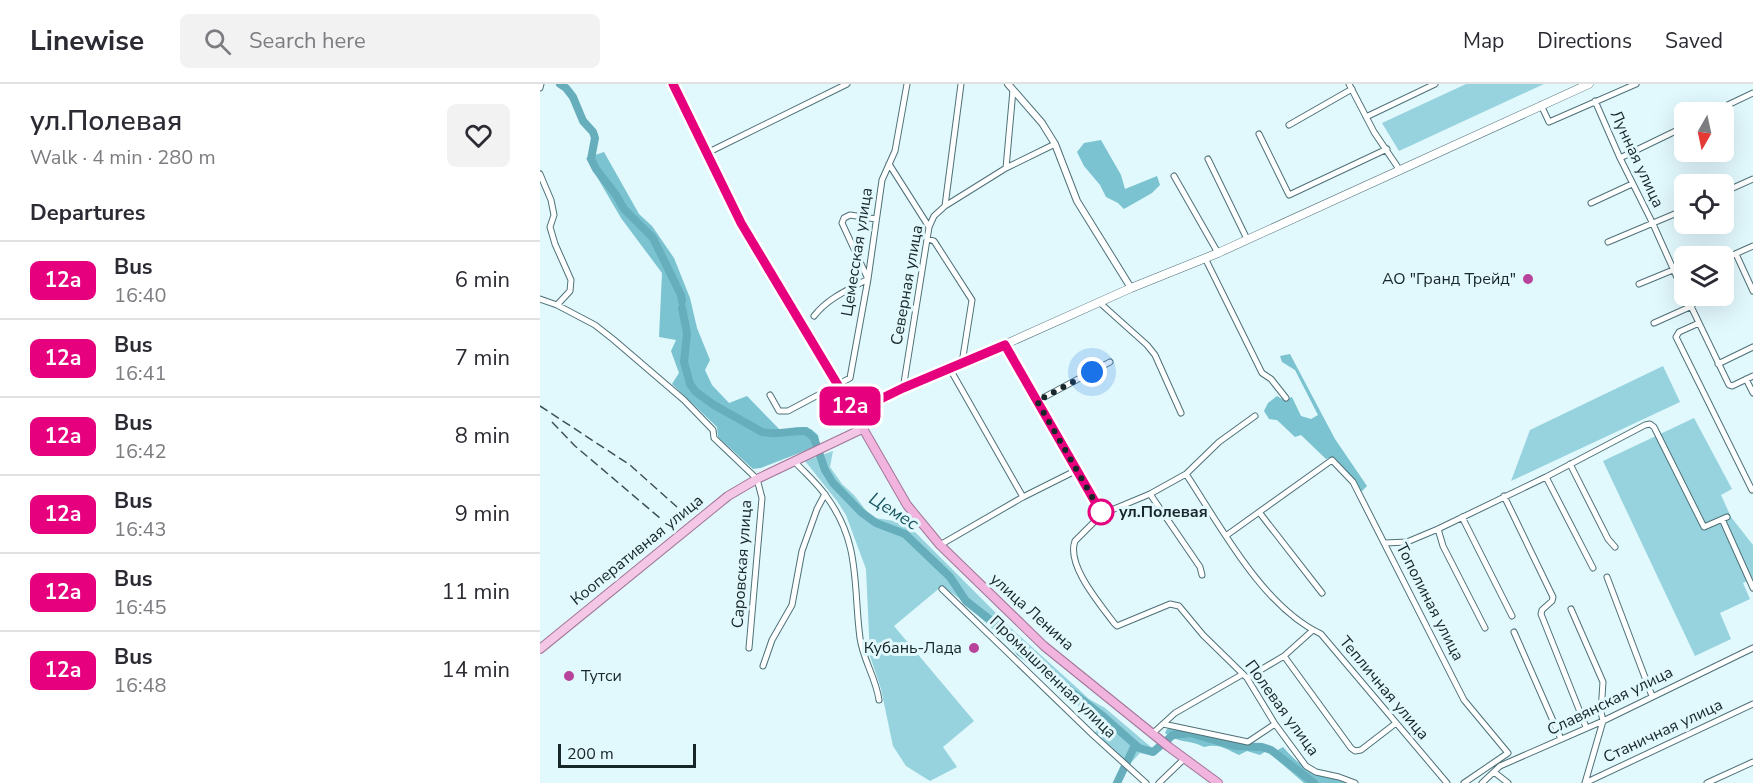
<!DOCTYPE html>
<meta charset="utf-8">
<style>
body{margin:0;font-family:"Nunito Sans",sans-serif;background:#f2f2f3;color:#2b2b33;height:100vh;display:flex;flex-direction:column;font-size:22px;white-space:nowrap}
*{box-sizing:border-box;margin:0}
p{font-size:20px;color:#7c7c81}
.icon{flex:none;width:33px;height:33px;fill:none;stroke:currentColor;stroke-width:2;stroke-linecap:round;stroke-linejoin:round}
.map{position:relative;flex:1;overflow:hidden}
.panel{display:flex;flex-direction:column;background:#fff;width:540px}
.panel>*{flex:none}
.badge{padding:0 12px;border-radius:9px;font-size:21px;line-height:39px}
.needle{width:39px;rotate:189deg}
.buttons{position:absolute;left:1134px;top:18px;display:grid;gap:12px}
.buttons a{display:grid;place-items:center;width:60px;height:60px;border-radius:9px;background:#fff;box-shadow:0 6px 24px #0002;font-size:30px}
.scale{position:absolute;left:18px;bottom:15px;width:138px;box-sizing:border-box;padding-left:6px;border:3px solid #172628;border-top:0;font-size:16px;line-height:21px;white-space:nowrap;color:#172628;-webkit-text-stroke:4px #e1f8fc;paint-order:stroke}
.you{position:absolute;width:30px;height:30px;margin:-15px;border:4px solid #fff;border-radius:50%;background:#1a73e8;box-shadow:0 0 0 9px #1a73e833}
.map>.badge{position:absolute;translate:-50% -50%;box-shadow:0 0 0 3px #fff}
h2{padding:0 30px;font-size:22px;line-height:54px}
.round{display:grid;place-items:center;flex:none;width:63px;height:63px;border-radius:9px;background:#f2f2f3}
.summary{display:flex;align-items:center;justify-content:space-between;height:102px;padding:0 30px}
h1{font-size:28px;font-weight:600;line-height:45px}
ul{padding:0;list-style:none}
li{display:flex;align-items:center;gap:18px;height:78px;padding:0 30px;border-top:2px solid #e1e1e2}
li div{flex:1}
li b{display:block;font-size:22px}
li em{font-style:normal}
li .badge{min-width:66px;font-weight:700;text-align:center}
header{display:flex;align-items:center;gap:36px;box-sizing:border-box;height:84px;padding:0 30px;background:#fff;border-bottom:2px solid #e1e1e2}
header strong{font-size:28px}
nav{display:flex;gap:33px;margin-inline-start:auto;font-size:21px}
.search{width:420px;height:54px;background:#f2f2f3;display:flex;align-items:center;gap:15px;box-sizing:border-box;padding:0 21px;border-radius:9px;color:#7c7c81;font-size:22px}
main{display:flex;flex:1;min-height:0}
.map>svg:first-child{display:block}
.green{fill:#96d3de}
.forest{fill:#7bc3d0}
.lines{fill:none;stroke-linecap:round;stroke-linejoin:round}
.river{stroke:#66aebb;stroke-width:8}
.minor-casing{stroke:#4e7178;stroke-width:7}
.tertiary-casing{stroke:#4e7178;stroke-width:8}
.secondary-casing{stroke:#4e7178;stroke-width:9}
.primary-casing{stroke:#a27698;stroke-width:10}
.trunk-casing{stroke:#a27698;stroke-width:10}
.minor{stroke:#fff;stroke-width:5}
.tertiary{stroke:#fff;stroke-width:6}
.secondary{stroke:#fff;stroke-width:8}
.primary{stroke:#f4c7e6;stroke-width:8}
.trunk{stroke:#f0b4de;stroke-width:8}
.rail{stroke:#405153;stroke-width:1.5;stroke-dasharray:9 4.5;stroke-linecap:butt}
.line-casing{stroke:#fff;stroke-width:14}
.line{stroke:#e6007e;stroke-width:9}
.walk{stroke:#172628;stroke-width:6;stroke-dasharray:0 10.8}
.poi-dot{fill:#b8439b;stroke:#e1f8fc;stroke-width:2}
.stop-dot{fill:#fff;stroke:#e6007e;stroke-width:3}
.labels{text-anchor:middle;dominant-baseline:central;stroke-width:6;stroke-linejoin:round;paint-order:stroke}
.street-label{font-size:16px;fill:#172628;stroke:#e1f8fc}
.poi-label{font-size:16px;fill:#172628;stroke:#e1f8fc;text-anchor:end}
.stop-label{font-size:16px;font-weight:bold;fill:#172628;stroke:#e1f8fc;text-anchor:start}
.water-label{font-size:18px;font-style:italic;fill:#195660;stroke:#e1f8fc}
</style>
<header>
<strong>Linewise</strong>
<div class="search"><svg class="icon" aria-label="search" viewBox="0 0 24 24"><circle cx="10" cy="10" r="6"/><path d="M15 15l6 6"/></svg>Search here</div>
<nav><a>Map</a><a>Directions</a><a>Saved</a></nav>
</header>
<main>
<section class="panel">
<div class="summary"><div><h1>ул.Полевая</h1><p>Walk · 4 min · 280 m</p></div><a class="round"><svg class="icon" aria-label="heart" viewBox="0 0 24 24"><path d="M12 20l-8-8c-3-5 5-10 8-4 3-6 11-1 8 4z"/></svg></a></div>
<h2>Departures</h2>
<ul>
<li><span class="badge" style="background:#e6007e;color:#fff">12а</span><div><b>Bus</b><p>16:40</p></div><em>6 min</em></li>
<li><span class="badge" style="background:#e6007e;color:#fff">12а</span><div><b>Bus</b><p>16:41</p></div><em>7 min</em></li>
<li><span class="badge" style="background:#e6007e;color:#fff">12а</span><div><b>Bus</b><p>16:42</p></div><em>8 min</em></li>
<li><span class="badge" style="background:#e6007e;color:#fff">12а</span><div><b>Bus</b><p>16:43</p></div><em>9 min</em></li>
<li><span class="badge" style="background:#e6007e;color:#fff">12а</span><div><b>Bus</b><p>16:45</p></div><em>11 min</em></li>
<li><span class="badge" style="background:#e6007e;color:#fff">12а</span><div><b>Bus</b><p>16:48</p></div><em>14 min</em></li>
</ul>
</section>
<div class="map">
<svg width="1213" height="699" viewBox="0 0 1213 699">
<rect width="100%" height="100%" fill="#e1f8fc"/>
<path class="green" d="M926,0H1004L859,67L842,39Z
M1123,282L1140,318L971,397L990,346Z
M1154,334L1192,405L1181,411L1191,433L1213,461V494L1203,499L1210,515L1180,529L1191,555L1155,572L1063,377Z
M293,367L290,383L302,400L314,411L328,429L336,434L354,437L370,443L474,547L535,602L549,615L565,624L618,669L613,672L600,669L589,681L554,649L561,642L467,559L423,517L402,502L354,542L434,637L403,663L417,683L390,697L366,682L353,662L341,605L330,572L326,485L306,431L297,417L265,377Z"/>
<path class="forest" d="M561,56L581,91L585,105L617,92L620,101L612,109L584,125L578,119L566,113L560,101L544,82L537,68L544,59Z
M64,68L99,130L112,142L134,174L150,214L157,244L170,276L165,286L172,301L189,319L207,312L239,345H271L278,351L280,361L221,384L213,385L178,353L177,343L132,300L139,289L131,267L136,256L119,253L122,189L81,134L46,74Z
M750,270L795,355L827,402L821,408L792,373L786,375L761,351L755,353L737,336L729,335L724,327L728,319L737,312L744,316L752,313L761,332L771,335L778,331L755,286L742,278L740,272Z
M637,644C664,648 691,660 718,660L726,667L720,671L707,667L699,671C686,665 679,659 664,663C649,655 640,660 625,649L627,645Z
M743,663C765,689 779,689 810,699H764L734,673L736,667Z"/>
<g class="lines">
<path class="river" d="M20,0L26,4L33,13L43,37L53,48L55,54L51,75L56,85L76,111L84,125L113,154L141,211L142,217
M142,224L147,249L144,278L150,300L156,308L174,321L222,348C238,352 251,346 266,347L274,354L285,386L293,399L321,428L336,439L365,450L410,493L426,517L467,549L480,568L564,633L599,664L613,668L633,651L650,649L695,662L722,663L731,666L774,699
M577,699L595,661"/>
<defs>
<path id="minor" d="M809,0L834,48L859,85
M0,4L1,0
M1055,17L1080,74L1113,140L1144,209
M1001,21L1009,38L1096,0
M1173,28L1213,9
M826,33L895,0
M749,41L812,5
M719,50L749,111L847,65
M167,69L307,0
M1080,74L1144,43
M668,75L707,155
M349,80L389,143
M466,84L473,6
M0,90L11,116L14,131L10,143L15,160L31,196L30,207L17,221
M634,92L678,169
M1184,108L1213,95
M1051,119L1092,100
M405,122L466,84L515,60
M388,155L394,157L432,216L422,279
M1068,158L1144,126
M1196,170L1213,207
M665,174L722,289L731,295L746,314
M1184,175L1213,162
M1099,200L1133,186
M1146,212L1189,301L1192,302L1213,292
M0,215L17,221L55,241L74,256L144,316L173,346L174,354L217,395L222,414L209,564
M559,218L607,261L615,271L641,329
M274,232C288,214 308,206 328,195L302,139L304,134L310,131L336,135
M1114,239L1152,222
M1159,239L1139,248L1136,253L1212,406
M465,261L562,430
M1178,280L1213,263
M410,285L483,413
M1206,295L1213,309
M363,305L389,143L394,132L405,122L421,0
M230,311L239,327H248L310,294L328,195L342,96L355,67L367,0
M497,317L570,278
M715,332L679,358L646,390L610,410L562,430L535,457C526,481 560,520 574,539L577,542L630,520L639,522L663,551L707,594L735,640L766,682L776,688L799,693L815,699
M255,378C265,389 277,399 286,412C321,459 313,501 320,554C323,576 336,594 339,616
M1030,380L1068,455L1075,463
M646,390C681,443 723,523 781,550L907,699
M1006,393L1053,484
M610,410L660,483L662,491
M964,412L1013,513L1012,517L1002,526L1001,530L1046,643
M719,428L782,509
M922,433L972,532
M1182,435L1213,504
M898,445L903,462L945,544
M687,451L792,376L813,398L924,616L968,669L924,699
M845,459L867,458L898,445L1006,393L1105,341L1110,340L1114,343L1164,443L1187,433
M400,461L483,413L537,386
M1067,493L1112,612
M402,505L553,651L606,699
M1031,525L1063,598L1061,628L1063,637L1045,699
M974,548L1021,655
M744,572L811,664L815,667L821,666L856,639
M223,582L232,556L252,521L262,467L277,425L285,410
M707,594L744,572L773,546
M623,640L708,658L735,640
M612,650L635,629L703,590
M954,688L968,699
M619,699L644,675
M942,699L960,682L1063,637L1213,564
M1045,699L1213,620
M1167,699L1213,678"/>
<path id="tertiary" d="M468,0L502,39L515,60L537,117L591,204"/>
<path id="secondary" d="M314,328L591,204L678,169L1049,0"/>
<path id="primary" d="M0,565L188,412L217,395L322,345"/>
<path id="trunk" d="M132,0L208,151L298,301L367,421L400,461L504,562L629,663L678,699"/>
</defs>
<use href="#minor" class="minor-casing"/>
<use href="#tertiary" class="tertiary-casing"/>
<use href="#secondary" class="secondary-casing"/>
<use href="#primary" class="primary-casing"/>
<use href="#trunk" class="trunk-casing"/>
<use href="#minor" class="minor"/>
<use href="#tertiary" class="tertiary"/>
<use href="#secondary" class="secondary"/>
<use href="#primary" class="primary"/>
<use href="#trunk" class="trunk"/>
<path class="rail" d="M0,322L90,381L137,423
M12,338L35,362L121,435"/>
</g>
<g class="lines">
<defs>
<path id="line" d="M133,0L201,139L314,328L363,304L465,261L562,430"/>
</defs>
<use href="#line" class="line-casing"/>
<use href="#line" class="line"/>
<path class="walk" d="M552,288L497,317L562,430L561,428"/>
</g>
<g class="poi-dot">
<circle cx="988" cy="195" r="6"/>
<circle cx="434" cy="564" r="6"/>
<circle cx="29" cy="592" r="6"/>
</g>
<circle class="stop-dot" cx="561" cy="428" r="12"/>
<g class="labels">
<g class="street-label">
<text transform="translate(1097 75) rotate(65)">Лунная улица</text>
<text transform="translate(317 168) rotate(-81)">Цемесская улица</text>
<text transform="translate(367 201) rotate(-80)">Северная улица</text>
<text transform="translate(97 466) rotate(-39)">Кооперативная улица</text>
<text transform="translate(202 480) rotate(-86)">Саровская улица</text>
<text transform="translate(890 518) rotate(63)">Тополиная улица</text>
<text transform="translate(492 528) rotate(42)">улица Ленина</text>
<text transform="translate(513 593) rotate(44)">Промышленная улица</text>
<text transform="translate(844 604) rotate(50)">Тепличная улица</text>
<text transform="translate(1070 617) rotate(-26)">Славянская улица</text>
<text transform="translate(742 624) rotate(54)">Полевая улица</text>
<text transform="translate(1123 647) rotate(-25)">Станичная улица</text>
</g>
<g class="poi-label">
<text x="976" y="195">АО "Гранд Трейд"</text>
<text x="422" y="564">Кубань-Лада</text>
<text x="41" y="592" text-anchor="start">Тутси</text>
</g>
<g class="stop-label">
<text x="579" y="428">ул.Полевая</text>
</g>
<g class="water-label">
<text transform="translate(354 427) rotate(32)">Цемес</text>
</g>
</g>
</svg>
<div class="buttons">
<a><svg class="needle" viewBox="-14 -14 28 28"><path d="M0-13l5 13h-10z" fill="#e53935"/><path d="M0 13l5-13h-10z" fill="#7c7c81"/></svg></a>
<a><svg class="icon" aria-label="locate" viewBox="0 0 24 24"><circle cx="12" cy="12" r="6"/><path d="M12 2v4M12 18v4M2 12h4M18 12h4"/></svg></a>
<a><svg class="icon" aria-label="layers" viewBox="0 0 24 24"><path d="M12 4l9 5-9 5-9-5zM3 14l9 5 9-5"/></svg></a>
</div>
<div class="scale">200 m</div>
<div class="you" style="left:552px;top:288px"></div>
<b class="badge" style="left:310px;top:322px;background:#e6007e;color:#fff">12а</b>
</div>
</main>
